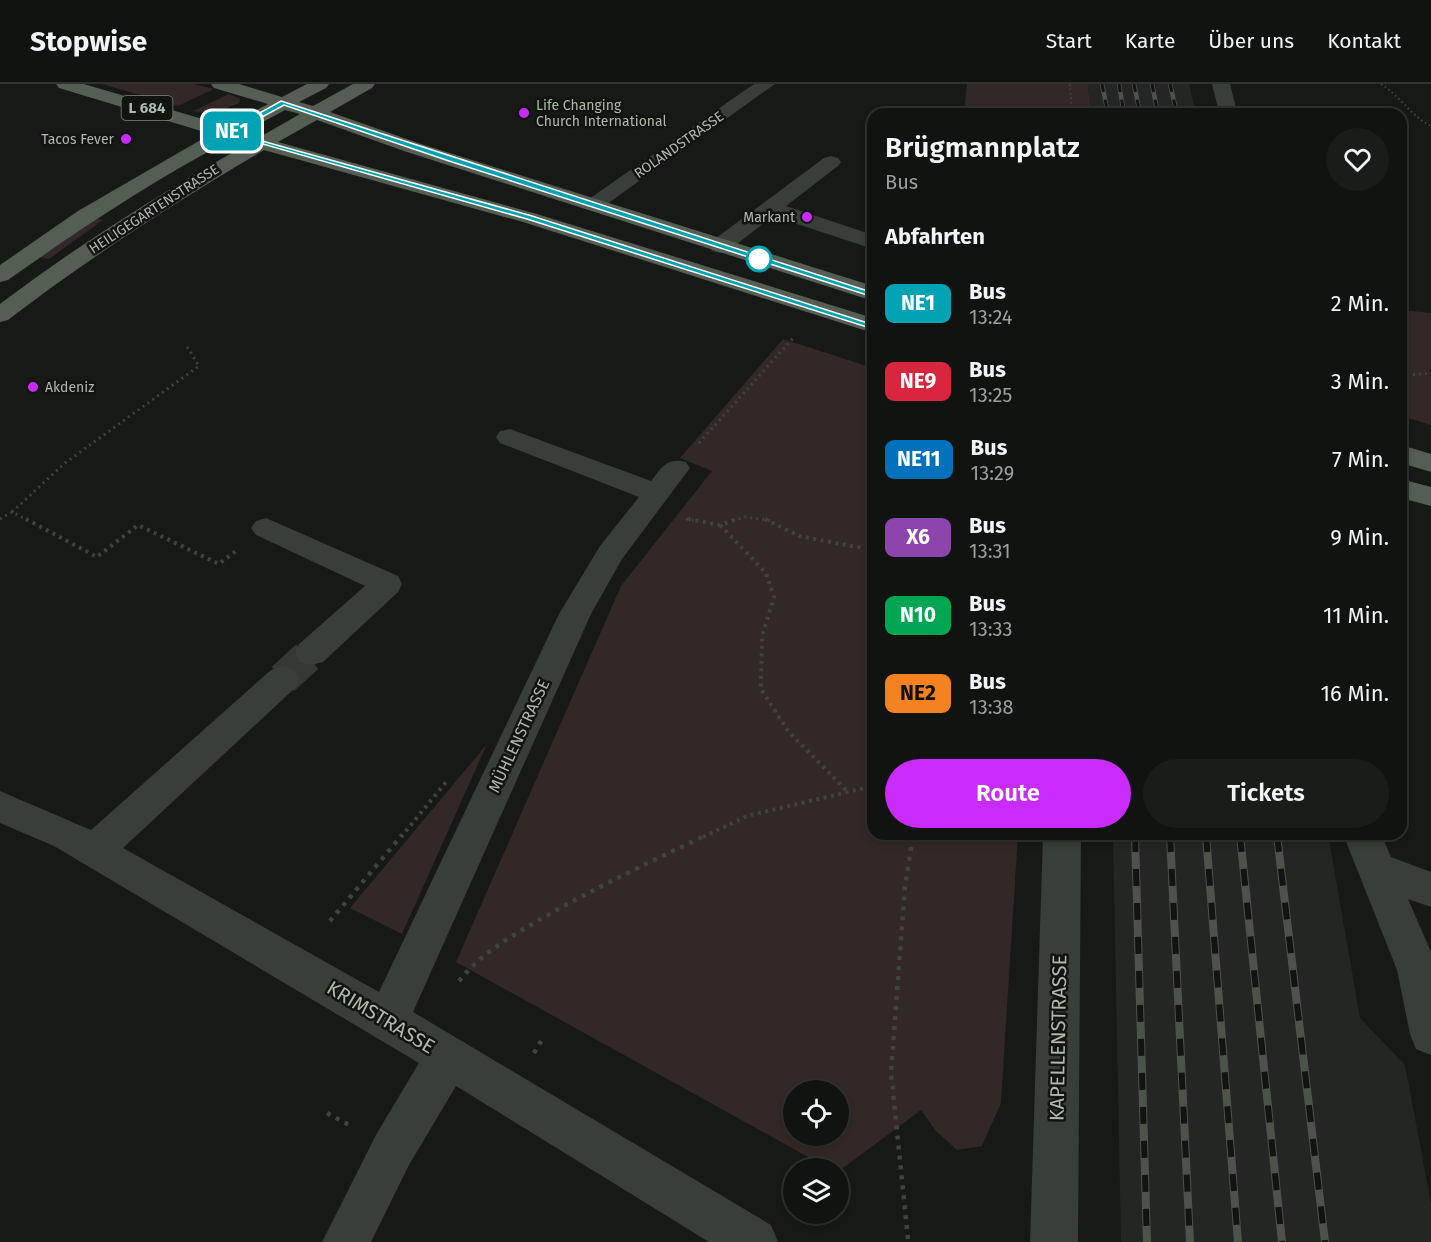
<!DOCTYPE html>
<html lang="de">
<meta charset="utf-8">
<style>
body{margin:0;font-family:"Fira Sans",sans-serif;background:#1a1c1a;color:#f1f3f6;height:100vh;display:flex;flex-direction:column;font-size:22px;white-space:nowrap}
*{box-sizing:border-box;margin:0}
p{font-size:20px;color:#9c9e9f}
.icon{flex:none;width:33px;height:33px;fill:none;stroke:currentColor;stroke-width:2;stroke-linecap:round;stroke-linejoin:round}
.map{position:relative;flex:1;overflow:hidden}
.details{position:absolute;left:867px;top:24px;width:540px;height:732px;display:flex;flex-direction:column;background:#111311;border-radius:18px;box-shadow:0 3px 9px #0003,0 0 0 2px #303231}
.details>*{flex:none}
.badge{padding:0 12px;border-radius:9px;font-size:21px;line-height:39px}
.controls{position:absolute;left:783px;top:996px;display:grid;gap:12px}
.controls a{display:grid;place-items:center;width:66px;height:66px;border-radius:50%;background:#111311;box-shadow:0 3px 9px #0003,0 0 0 2px #303231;font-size:30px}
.map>.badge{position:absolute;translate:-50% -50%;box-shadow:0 0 0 3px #fff}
h2{padding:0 18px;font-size:22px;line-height:54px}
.round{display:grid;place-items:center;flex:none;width:63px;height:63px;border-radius:32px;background:#1a1c1a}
.summary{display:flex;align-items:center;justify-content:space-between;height:102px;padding:0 18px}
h1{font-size:28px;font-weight:600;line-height:45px}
.button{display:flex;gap:12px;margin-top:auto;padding:12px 18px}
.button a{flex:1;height:69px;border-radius:36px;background:#ca2bfd;color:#fff;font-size:24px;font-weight:600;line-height:69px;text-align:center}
.button a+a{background:#1a1c1a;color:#f1f3f6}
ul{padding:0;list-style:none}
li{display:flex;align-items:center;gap:18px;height:78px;padding:0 18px}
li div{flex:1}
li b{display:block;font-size:22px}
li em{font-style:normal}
li .badge{min-width:66px;font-weight:700;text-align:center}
header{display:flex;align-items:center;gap:36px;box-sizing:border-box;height:84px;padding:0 30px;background:#111311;border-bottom:2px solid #303231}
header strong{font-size:28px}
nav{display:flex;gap:33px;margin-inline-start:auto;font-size:21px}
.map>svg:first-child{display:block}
.built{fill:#232623}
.green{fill:#322826;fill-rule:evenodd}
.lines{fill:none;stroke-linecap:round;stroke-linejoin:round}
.minor-tunnel{stroke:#353934;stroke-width:33;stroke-dasharray:33 16;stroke-linecap:butt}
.path-far3{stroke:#3f453e;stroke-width:2;stroke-dasharray:1.5 3;stroke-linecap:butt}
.path-far2{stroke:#3f453e;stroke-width:3;stroke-dasharray:2 4;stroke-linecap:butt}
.path-far1{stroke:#3f453e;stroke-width:4;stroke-dasharray:3 4.5;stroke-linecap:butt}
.path{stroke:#3f453e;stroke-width:4.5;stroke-dasharray:4 6;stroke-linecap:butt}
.minor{fill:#383e38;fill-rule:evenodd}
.major{fill:#555e53;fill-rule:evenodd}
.rail-far2-casing{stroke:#4c544a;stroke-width:4.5}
.rail-far1-casing{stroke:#4c544a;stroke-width:7}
.rail-casing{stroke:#4c544a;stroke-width:8}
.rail-far2{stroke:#121412;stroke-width:3;stroke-dasharray:8;stroke-linecap:butt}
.rail-far1{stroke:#121412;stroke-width:4.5;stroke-dasharray:14;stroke-linecap:butt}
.rail{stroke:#121412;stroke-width:6;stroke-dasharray:17;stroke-linecap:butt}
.line{fill:#00a3b4;stroke:#fff;stroke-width:1.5}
.poi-dot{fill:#ca2bfd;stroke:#121412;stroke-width:2}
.stop-dot{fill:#fff;stroke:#00a3b4;stroke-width:3}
.labels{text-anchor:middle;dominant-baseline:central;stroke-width:5;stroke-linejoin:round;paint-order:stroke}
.far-poi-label{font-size:14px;fill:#acbaa8;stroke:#121412;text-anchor:start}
.far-street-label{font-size:14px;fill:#acbaa8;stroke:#121412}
.shield{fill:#121412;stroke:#7e887b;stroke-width:1.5}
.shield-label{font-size:15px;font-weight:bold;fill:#acbaa8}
.street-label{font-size:16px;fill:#acbaa8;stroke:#121412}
.near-street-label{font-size:20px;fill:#acbaa8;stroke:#121412}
</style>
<header>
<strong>Stopwise</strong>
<nav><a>Start</a><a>Karte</a><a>Über uns</a><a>Kontakt</a></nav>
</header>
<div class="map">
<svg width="1431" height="1158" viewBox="0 0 1431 1158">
<rect width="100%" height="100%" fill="#171917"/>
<path class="built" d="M1088,0H1189L1196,30H1091Z
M1113,750H1328L1360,934L1405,981L1431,1119V1158H1121Z"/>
<path class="green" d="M102,0H193L214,5L178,22Z
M967,0H1088L1091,30H964Z
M229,10L240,15L239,19L212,30L193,27Z
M97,135L103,136L49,175L39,173Z
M1401,226L1431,229V341L1401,332Z
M783,255L873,284V750H1018L1001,1019L982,1062L957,1066L936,1047L921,1026L839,1087L838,1084H828L456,878L621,502L712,387L680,374ZM794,1006H838V1052H794Z
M487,660L402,850L350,824Z"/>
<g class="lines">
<path class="minor-tunnel" d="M283,595L311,569"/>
<path class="path-far3" d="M1070,0L1072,30
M1381,0C1400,12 1411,32 1431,42"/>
<path class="path-far2" d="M1401,292L1431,289
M699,359L794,253
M12,428L65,379L199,282L186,261
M0,435L12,428L29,437
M686,435L697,437
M733,437L745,433L772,437"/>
<path class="path-far1" d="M26,435L97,473L138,441L219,480L237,466
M688,435L720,441L737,435
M765,435L799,452L873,466
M720,441L766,489L774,513L762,552L761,605L788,647L847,707
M401,753L447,697
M703,753L747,732L873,702
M913,753V750"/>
<path class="path" d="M330,837L402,751
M459,897C482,868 515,850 546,832C599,802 652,777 706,751
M534,969L543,954
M327,1029L351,1042
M908,1155L891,988L905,803L913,751"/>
<path class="minor" d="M754,0H775L600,125L593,127L586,125L583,121L586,117Z
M1212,0H1230L1236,24L1232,30H1214L1218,24Z
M831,72L838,74L841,78L838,82L786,122L873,151V165L773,132L728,167L720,169L712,167L709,162L712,157L824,74Z
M510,345L651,397C662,383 667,373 686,378L690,384L622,475L591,530L413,928L771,1141L778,1158H709L456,1002L409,1081L371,1158H322L377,1049L419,979L54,762L0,739V707L91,746L271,586L283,582L295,586L300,595L295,604L123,764L379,908L559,530L600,462L639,413L500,359L496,353L500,347Z
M266,434L398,492L402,500L398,508L323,578L311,581L299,578L295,569L299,560L365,502L256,451L251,444L256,437Z
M1043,750H1081L1078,1158H1030Z
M1343,750H1381L1391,773L1431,788V823L1408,815L1431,868V971L1416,965L1410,950L1397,886Z"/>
<path class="major" d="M56,0H84L226,42L268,20L214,4L211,0H239L282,13L307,0H329L326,4L299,18L313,22L353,0H375L372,4L330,28L418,59L873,202V217L404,67L317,36L278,58L537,130L873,234V249L523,138L264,66C176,118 90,173 8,236L0,238V220C78,161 161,109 246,61L230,56C152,97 80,145 8,196L0,198V181L78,127L211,50L59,4ZM285,26L300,30L260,53L244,48Z
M1401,361L1431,370V388L1401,379Z
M1401,395L1431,403V422L1401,414Z"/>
<defs>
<path id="rail-far2" d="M1102,0L1108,30
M1119,0L1124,30
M1134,0L1140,30
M1152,0L1158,30
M1170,0L1177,30"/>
<path id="rail-far1" d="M1135,750V753
M1170,750V753
M1206,750V753
M1240,750V753
M1277,750V753"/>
<path id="rail" d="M1135,751L1147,1158
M1170,751L1190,1158
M1206,751L1238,1158
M1240,751L1282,1158
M1277,751L1325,1158"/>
</defs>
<use href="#rail-far2" class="rail-far2-casing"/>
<use href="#rail-far1" class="rail-far1-casing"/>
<use href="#rail" class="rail-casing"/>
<use href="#rail-far2" class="rail-far2"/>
<use href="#rail-far1" class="rail-far1"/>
<use href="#rail" class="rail"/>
</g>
<path class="line" d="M281,17L877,210L870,212L449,77L284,21L233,49L532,132L877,242L870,244L527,135L224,49Z"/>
<g class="poi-dot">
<circle cx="524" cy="29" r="6"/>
<circle cx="126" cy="55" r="6"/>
<circle cx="807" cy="133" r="6"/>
<circle cx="33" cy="303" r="6"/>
</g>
<circle class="stop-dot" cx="759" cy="175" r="12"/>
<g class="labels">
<g class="far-poi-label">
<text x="536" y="21">Life Changing<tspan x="536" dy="16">Church International</tspan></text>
<text x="114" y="55" text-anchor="end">Tacos Fever</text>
<text x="795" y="133" text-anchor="end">Markant</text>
<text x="45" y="303">Akdeniz</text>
</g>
<g class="far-street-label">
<text transform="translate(679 61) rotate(-35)">ROLANDSTRASSE</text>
<text transform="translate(154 125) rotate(-33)">HEILIGEGARTENSTRASSE</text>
</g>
<rect class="shield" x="121.5" y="12" width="51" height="24" rx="4.5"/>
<g class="shield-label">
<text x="147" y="24">L 684</text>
</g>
<g class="street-label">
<text transform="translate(519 652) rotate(-65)">MÜHLENSTRASSE</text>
</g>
<g class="near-street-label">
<text transform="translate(381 933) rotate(31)">KRIMSTRASSE</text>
<text transform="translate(1058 954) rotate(-89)">KAPELLENSTRASSE</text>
</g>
</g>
</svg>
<div class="controls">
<a><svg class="icon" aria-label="locate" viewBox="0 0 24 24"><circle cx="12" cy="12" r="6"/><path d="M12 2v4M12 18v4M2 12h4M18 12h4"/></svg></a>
<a><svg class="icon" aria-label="layers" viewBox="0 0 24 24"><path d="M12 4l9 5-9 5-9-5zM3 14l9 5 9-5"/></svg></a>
</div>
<b class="badge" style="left:232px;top:47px;background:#00a3b4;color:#fff">NE1</b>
<section class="details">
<div class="summary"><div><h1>Brügmannplatz</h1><p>Bus</p></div><a class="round"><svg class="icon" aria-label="heart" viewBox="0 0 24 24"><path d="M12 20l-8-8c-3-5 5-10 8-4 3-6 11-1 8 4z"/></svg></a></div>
<h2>Abfahrten</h2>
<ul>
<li><span class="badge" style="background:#00a3b4;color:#fff">NE1</span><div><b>Bus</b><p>13:24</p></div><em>2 Min.</em></li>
<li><span class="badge" style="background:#d7263d;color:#fff">NE9</span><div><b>Bus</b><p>13:25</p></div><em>3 Min.</em></li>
<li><span class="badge" style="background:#0072bc;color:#fff">NE11</span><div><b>Bus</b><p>13:29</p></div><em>7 Min.</em></li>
<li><span class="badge" style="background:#8e44ad;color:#fff">X6</span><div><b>Bus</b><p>13:31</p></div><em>9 Min.</em></li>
<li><span class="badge" style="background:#00a651;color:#fff">N10</span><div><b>Bus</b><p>13:33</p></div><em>11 Min.</em></li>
<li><span class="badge" style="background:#f58220;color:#111">NE2</span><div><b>Bus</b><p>13:38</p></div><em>16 Min.</em></li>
</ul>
<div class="button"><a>Route</a><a>Tickets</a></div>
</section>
</div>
